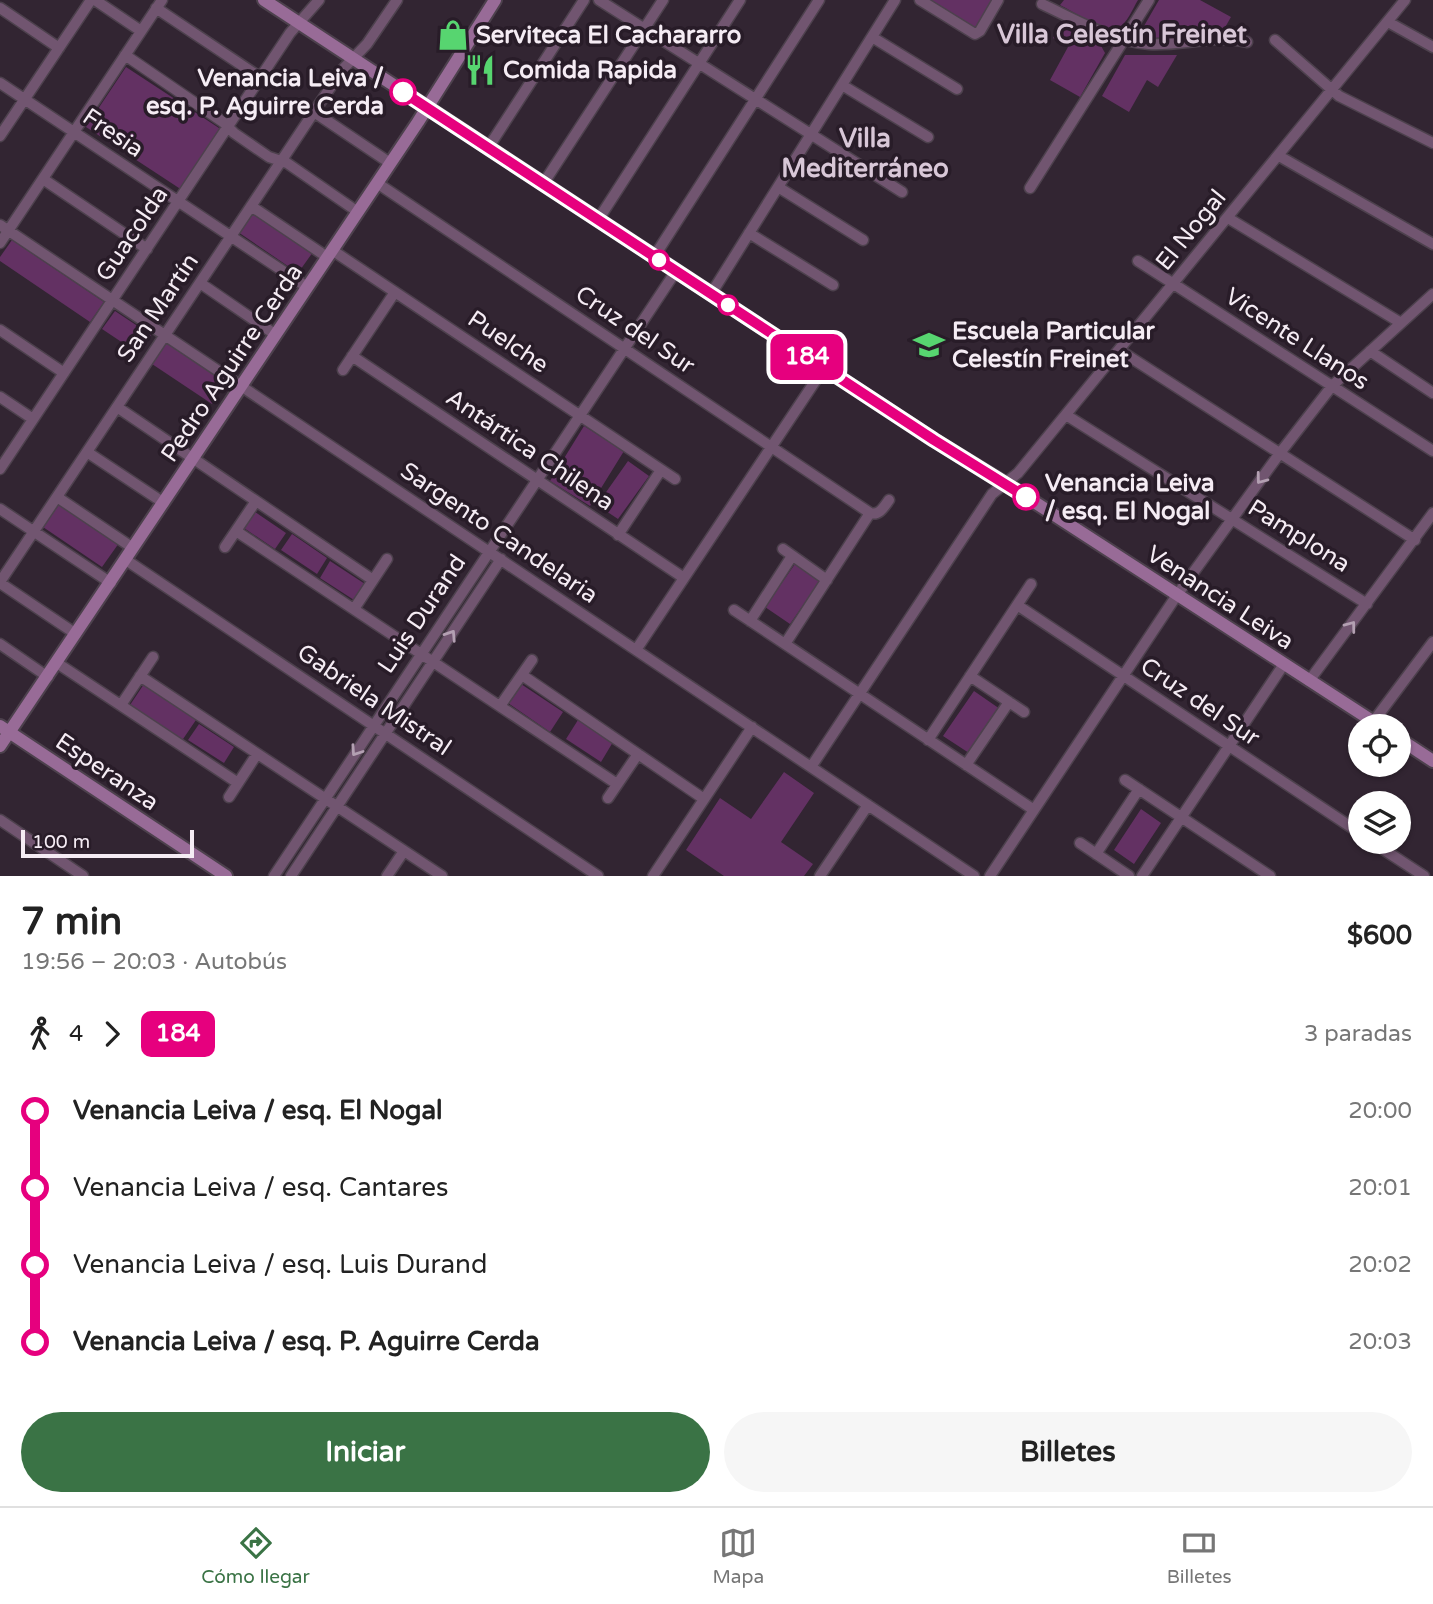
<!DOCTYPE html>
<html lang="es">
<meta charset="utf-8">
<style>
body{margin:0;font-family:"Varela Round",sans-serif;background:#f6f6f6;color:#222;height:100vh;display:flex;flex-direction:column;font-size:26px;white-space:nowrap}
*{box-sizing:border-box;margin:0}
p{font-size:23px;color:#767676}
.icon{flex:none;width:38px;height:38px;fill:none;stroke:currentColor;stroke-width:2;stroke-linecap:round;stroke-linejoin:round}
.map{position:relative;height:876px;overflow:hidden}
.side{display:flex;flex-direction:column;background:#fff;flex:1}
.side>*{flex:none}
.badge{padding:0 14px;border-radius:10px;font-size:24px;line-height:46px}
.fabs{position:absolute;left:1348px;top:714px;display:grid;gap:14px}
.fabs a{display:grid;place-items:center;width:63px;height:63px;border-radius:50%;background:#fff;box-shadow:0 2px 5px #0004;font-size:35px}
.scale{position:absolute;left:21px;bottom:18px;width:173px;box-sizing:border-box;padding-left:7px;border:4px solid #f5ecf4;border-top:0;font-size:19px;line-height:24px;white-space:nowrap;color:#f5ecf4;-webkit-text-stroke:5px #281c28;paint-order:stroke}
.map>.badge{position:absolute;translate:-50% -50%;box-shadow:0 0 0 4px #fff}
.legs{display:flex;align-items:center;gap:10px;height:77px;padding:0 21px;font-size:23px}
.legs p{margin-inline-start:auto}
.headline{display:flex;align-items:center;justify-content:space-between;height:119px;padding:0 21px}
h1{font-size:38px;font-weight:800;line-height:52px}
.button{display:flex;gap:14px;margin-top:auto;padding:14px 21px}
.button a{flex:1;height:80px;border-radius:42px;background:#3a7345;color:#fff;font-size:28px;font-weight:800;line-height:80px;text-align:center}
.button a+a{background:#f6f6f6;color:#222}
ul{padding:0 21px;list-style:none}
li{display:flex;align-items:center;gap:24px;height:77px;font-size:26px}
li i{display:grid;place-items:center;width:10px;height:100%;margin:0 9px;background:currentColor}
li i::after{content:'';width:18px;height:18px;margin:-9px;border:5px solid;border-radius:50%;background:#fff}
li p{margin-inline-start:auto}
li:first-child i{background:linear-gradient(#0000 50%,currentColor 0)}
li:last-child i{background:linear-gradient(currentColor 50%,#0000 0)}
.tab-bar{display:flex;justify-content:space-around;align-items:center;height:98px;border-top:2px solid #e0e0e0;background:#fff;font-size:19px;color:#767676}
.tab-bar a{display:grid;justify-items:center;gap:4px}
.tab-bar .on{color:#3a7345}
.map>svg:first-child{display:block}
.green{fill:#633163}
.lines{fill:none;stroke-linecap:round;stroke-linejoin:round}
.street-casing{stroke:#4d414d;stroke-width:13}
.secondary-casing{stroke:#4d414d;stroke-width:16}
.street{stroke:#715570;stroke-width:10}
.secondary{stroke:#986b97;stroke-width:12}
.oneway{stroke:#b3a0b2}
.line-1-casing{stroke:#fff;stroke-width:16}
.line-1{stroke:#e6007e;stroke-width:10}
.stop-1-dot{fill:#fff;stroke:#e6007e;stroke-width:3.5}
.labels{text-anchor:middle;dominant-baseline:central;stroke-width:7;stroke-linejoin:round;paint-order:stroke}
.poi-label{font-size:24px;font-weight:bold;fill:#f5ecf4;stroke:#281c28;text-anchor:start}
.stop-label{font-size:24px;font-weight:bold;fill:#f5ecf4;stroke:#281c28;text-anchor:end}
.street-label{font-size:24px;fill:#f5ecf4;stroke:#281c28}
.neighbourhood-label{font-size:26px;font-weight:bold;fill:#d8c7d7;stroke:#281c28}
</style>
<div class="map">
<svg width="1433" height="876" viewBox="0 0 1433 876">
<rect width="100%" height="100%" fill="#322532"/>
<path class="green" d="M927,0H995L976,32Z
M1064,0H1138C1133,8 1127,24 1118,28C1107,33 1072,11 1060,5Z
M1159,0H1200L1231,17L1223,31L1146,39L1144,26Z
M1059,26L1100,44L1105,53L1080,97L1050,80L1068,47L1053,38Z
M1125,55H1177L1158,87L1147,80L1129,112L1102,96Z
M126,67L222,130L182,190L86,127Z
M253,210L313,252L298,273L238,232Z
M12,240L104,302L90,322L0,261V257Z
M115,311L151,335L138,353L102,329Z
M166,341L227,382L212,404L152,364Z
M584,426L624,451L590,506L550,481Z
M628,461L649,476L618,519L597,505Z
M60,503L119,543L102,567L43,527Z
M252,510L286,533L275,549L241,526Z
M292,534L327,558L317,574L281,550Z
M330,561L365,584L354,600L320,578Z
M795,564L820,581L790,624L765,607Z
M144,684L198,717L181,742L130,705Z
M521,684L563,712L550,732L508,703Z
M974,691L1000,709L969,753L943,736Z
M578,720L613,742L601,762L566,739Z
M199,724L234,747L224,763L188,740Z
M784,772L814,793L781,842L813,864L804,876H724L686,850L720,798L751,819Z
M1141,809L1161,823L1134,864L1114,850Z"/>
<g class="lines">
<defs>
<path id="street" d="M95,0L141,31
M599,0L902,192
M920,0L975,34L980,31L998,0
M1042,4C1076,20 1111,41 1149,44C1182,46 1215,34 1247,42
M0,8L59,48
M156,8L261,78
M1388,22L1433,47
M872,37L957,89
M1275,40L1339,96L1433,143
M125,55L223,122L234,133L269,157L287,163L358,212
M0,83L307,287
M842,85L928,137
M314,112L390,163
M0,136L91,0
M488,148L584,0
M1279,156L1433,244
M43,179L147,249
M377,183L870,513
M543,184L663,0
M778,187L863,240
M1030,188L1149,0
M251,206L327,257
M1228,218L1401,323
M598,220L740,0
M0,225L974,876
M749,233L833,285
M0,243L162,0
M332,250L675,479
M654,257L819,0
M1138,261L1433,451
M200,283L276,335
M711,294L895,0
M0,330L64,373
M1119,350L1415,540
M1370,351L1433,393
M352,356L684,578
M343,370L395,292
M0,397L33,419
M117,407L373,580
M1066,415L1367,604
M87,452L164,503
M0,469L290,33L319,0
M57,497L133,548
M0,509L111,583
M236,531L617,784
M618,535L661,470
M225,547L256,501
M783,549L827,580
M126,560L598,876
M0,582L342,70L367,44L397,0
M0,583L76,634
M1017,605L1360,833
M354,609L387,559
M734,610L1034,810
M750,621L792,556
M0,644L48,677
M785,644L870,513C879,516 884,507 889,500
M636,650L824,368
M57,663L238,783
M522,675L704,799
M140,676L442,876
M970,676L1024,712
M1309,681L1433,513
M121,705L153,657
M500,706L532,660
M1373,722L1433,642
M928,740L1031,584
M966,765L1009,702
M811,767L992,494L1018,473L1405,0
M1125,780L1270,876
M229,797L257,754
M608,798L638,754
M0,820L83,876
M1372,842L1424,876
M1080,843L1129,876
M1096,854L1139,789
M274,876L676,271
M291,876L501,559
M387,876L404,851
M653,876L752,727
M820,876L868,805
M990,876L1177,595L1280,453L1332,386L1433,294
M1142,876L1284,664"/>
<path id="secondary" d="M264,0L934,440L1005,483L1380,726
M0,726L226,876
M1398,738L1433,761
M0,746L418,122L495,0"/>
</defs>
<use href="#street" class="street-casing"/>
<use href="#secondary" class="secondary-casing"/>
<use href="#street" class="street"/>
<use href="#secondary" class="secondary"/>
</g>
<defs><path id="oneway-chevron" d="M-2-3.5L2.5 0L-2 3.5" fill="none" stroke-width="1.6" stroke-linecap="round" stroke-linejoin="round" transform="scale(1.75)"/></defs>
<g class="oneway">
<use href="#oneway-chevron" transform="translate(1261 479) rotate(127)"/>
<use href="#oneway-chevron" transform="translate(1351 626) rotate(-53)"/>
<use href="#oneway-chevron" transform="translate(451 635) rotate(-57)"/>
<use href="#oneway-chevron" transform="translate(356 751) rotate(124)"/>
</g>
<g class="lines">
<defs>
<path id="line-1" d="M403,92L934,440L1026,497"/>
</defs>
<use href="#line-1" class="line-1-casing"/>
<use href="#line-1" class="line-1"/>
</g>
<defs>
<symbol id="shop-bare" viewBox="-9 -9 18 18"><path d="M-5-2.5h2.3a2.7 3.5 0 0 1 5.4 0H5L5.5 6h-11ZM-1.5-2.5h3a1.5 2.3 0 0 0-3 0Z" fill="#57d570" stroke="#281c28" stroke-width="2.5" paint-order="stroke"/></symbol>
<symbol id="restaurant-bare" viewBox="-9 -9 18 18"><path d="M-5-6h1v4h1v-4h1v4h1v-4h1v5L-1.5 .5V6h-2V.5L-5-1ZM5-6V6H3V1.5H1.5Q1.5-4 5-6Z" fill="#57d570" stroke="#281c28" stroke-width="2.5" paint-order="stroke"/></symbol>
<symbol id="school-bare" viewBox="-9 -9 18 18"><path d="M0-5L7-2L0 1L-7-2ZM-4 1L0 2.5L4 1V4Q0 6-4 4Z" fill="#57d570" stroke="#281c28" stroke-width="2.5" paint-order="stroke"/></symbol>
</defs>
<g fill-rule="evenodd">
<use href="#shop-bare" x="431" y="13" width="44" height="44"/>
<use href="#restaurant-bare" x="458" y="48" width="44" height="44"/>
<use href="#school-bare" x="907" y="323" width="44" height="44"/>
</g>
<g class="stop-1-dot">
<circle cx="403" cy="92" r="12"/>
<circle cx="659" cy="260" r="9"/>
<circle cx="728" cy="305" r="9"/>
<circle cx="1026" cy="497" r="12"/>
</g>
<g class="labels">
<g class="poi-label">
<text x="476" y="35">Serviteca El Cachararro</text>
<text x="503" y="70">Comida Rapida</text>
<text x="952" y="331">Escuela Particular<tspan x="952" dy="28">Celestín Freinet</tspan></text>
</g>
<g class="stop-label">
<text x="384" y="78">Venancia Leiva /<tspan x="384" dy="28">esq. P. Aguirre Cerda</tspan></text>
<text x="1045" y="483" text-anchor="start">Venancia Leiva<tspan x="1045" dy="28">/ esq. El Nogal</tspan></text>
</g>
<g class="street-label">
<text transform="translate(113 133) rotate(34)">Fresia</text>
<text transform="translate(1191 230) rotate(-51)">El Nogal</text>
<text transform="translate(132 234) rotate(-56)">Guacolda</text>
<text transform="translate(158 308) rotate(-56)">San Martín</text>
<text transform="translate(635 330) rotate(34)">Cruz del Sur</text>
<text transform="translate(1297 339) rotate(33)">Vicente Llanos</text>
<text transform="translate(508 342) rotate(34)">Puelche</text>
<text transform="translate(232 363) rotate(-56)">Pedro Aguirre Cerda</text>
<text transform="translate(530 450) rotate(34)">Antártica Chilena</text>
<text transform="translate(499 533) rotate(34)">Sargento Candelaria</text>
<text transform="translate(1299 536) rotate(32)">Pamplona</text>
<text transform="translate(1220 598) rotate(33)">Venancia Leiva</text>
<text transform="translate(422 614) rotate(-56)">Luis Durand</text>
<text transform="translate(374 700) rotate(34)">Gabriela Mistral</text>
<text transform="translate(1200 702) rotate(34)">Cruz del Sur</text>
<text transform="translate(107 772) rotate(34)">Esperanza</text>
</g>
<g class="neighbourhood-label">
<text x="1122" y="34">Villa Celestín Freinet</text>
<text x="865" y="138">Villa<tspan x="865" dy="30">Mediterráneo</tspan></text>
</g>
</g>
</svg>
<div class="fabs">
<a><svg class="icon" aria-label="locate" viewBox="0 0 24 24"><circle cx="12" cy="12" r="6"/><path d="M12 2v4M12 18v4M2 12h4M18 12h4"/></svg></a>
<a><svg class="icon" aria-label="layers" viewBox="0 0 24 24"><path d="M12 4l9 5-9 5-9-5zM3 14l9 5 9-5"/></svg></a>
</div>
<div class="scale">100 m</div>
<b class="badge" style="left:807px;top:357px;background:#e6007e;color:#fff">184</b>
</div>
<section class="side">
<div class="headline"><div><h1>7 min</h1><p>19:56 – 20:03 · Autobús</p></div><b>$600</b></div>
<div class="legs"><svg class="icon" aria-label="walk" viewBox="0 0 24 24"><circle cx="13" cy="4" r="2"/><path d="M13 8l-2 6 4 7M11 14l-3 7M7 12l3-4h3l4 4"/></svg>4<svg class="icon" aria-label="forward" viewBox="0 0 24 24"><path d="M9 5l7 7-7 7"/></svg><b class="badge" style="background:#e6007e;color:#fff">184</b><p>3 paradas</p></div>
<ul>
<li><i style="color:#e6007e"></i><b>Venancia Leiva / esq. El Nogal</b><p>20:00</p></li>
<li><i style="color:#e6007e"></i><span>Venancia Leiva / esq. Cantares</span><p>20:01</p></li>
<li><i style="color:#e6007e"></i><span>Venancia Leiva / esq. Luis Durand</span><p>20:02</p></li>
<li><i style="color:#e6007e"></i><b>Venancia Leiva / esq. P. Aguirre Cerda</b><p>20:03</p></li>
</ul>
<div class="button"><a>Iniciar</a><a>Billetes</a></div>
</section>
<nav class="tab-bar">
<a class="on"><svg class="icon" aria-label="directions" viewBox="0 0 24 24"><path d="M12 3l9 9-9 9-9-9zM9 14v-3h6M13 9l2 2-2 2"/></svg>Cómo llegar</a>
<a><svg class="icon" aria-label="map" viewBox="0 0 24 24"><path d="M3 6l6-2 6 2 6-2v14l-6 2-6-2-6 2zM9 4v14M15 6v14"/></svg>Mapa</a>
<a><svg class="icon" aria-label="tickets" viewBox="0 0 24 24"><path d="M3 7h18v10H3zM15 7v10"/></svg>Billetes</a>
</nav>
